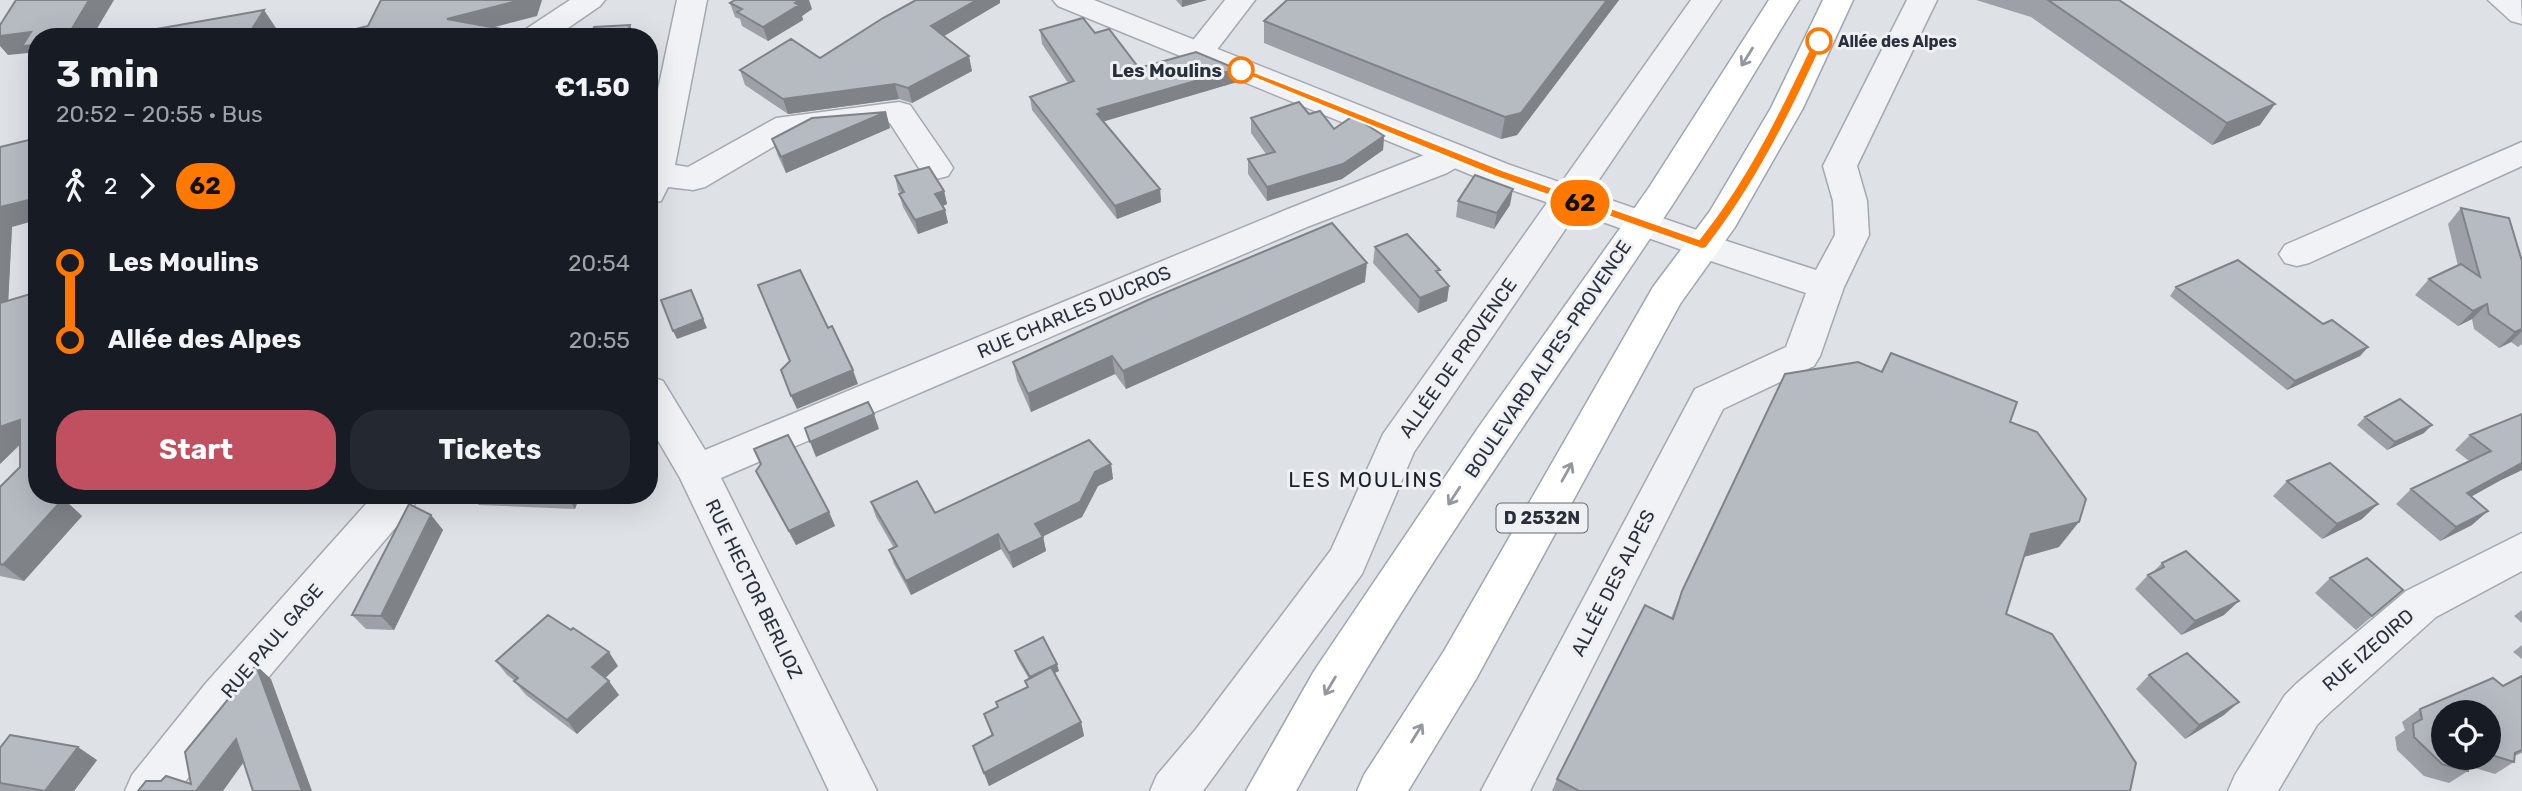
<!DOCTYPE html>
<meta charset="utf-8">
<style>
body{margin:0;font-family:Rubik,sans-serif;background:#242831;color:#f1f3f6;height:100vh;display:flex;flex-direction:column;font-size:26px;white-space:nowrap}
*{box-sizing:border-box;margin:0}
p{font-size:23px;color:#9ea1a6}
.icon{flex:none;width:38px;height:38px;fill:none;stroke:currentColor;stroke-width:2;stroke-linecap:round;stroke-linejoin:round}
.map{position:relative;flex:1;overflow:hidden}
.sheet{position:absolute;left:28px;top:28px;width:630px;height:476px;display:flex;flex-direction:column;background:#171b24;border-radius:28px;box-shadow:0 7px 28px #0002}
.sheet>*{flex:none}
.badge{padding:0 14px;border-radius:23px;font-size:24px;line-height:46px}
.fabs{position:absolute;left:2431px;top:700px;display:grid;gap:14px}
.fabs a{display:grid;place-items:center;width:70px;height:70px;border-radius:50%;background:#171b24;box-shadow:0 7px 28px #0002;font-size:35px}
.map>.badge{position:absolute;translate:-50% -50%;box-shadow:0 0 0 4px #fff}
.legs{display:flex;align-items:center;gap:10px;height:77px;padding:0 28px;font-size:23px}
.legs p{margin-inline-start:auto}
.summary{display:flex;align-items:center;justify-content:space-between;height:119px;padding:0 28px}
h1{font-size:38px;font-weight:700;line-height:52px}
.primary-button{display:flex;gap:14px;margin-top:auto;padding:14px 28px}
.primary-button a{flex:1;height:80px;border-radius:28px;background:#c04f5f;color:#fff;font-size:28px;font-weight:700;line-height:80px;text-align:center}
.primary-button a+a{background:#242831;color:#f1f3f6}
ul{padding:0 28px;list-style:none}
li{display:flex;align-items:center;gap:24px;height:77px;font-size:26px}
li i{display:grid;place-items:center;width:10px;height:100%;margin:0 9px;background:currentColor}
li i::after{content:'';width:18px;height:18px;margin:-9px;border:5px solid;border-radius:50%;background:#171b24}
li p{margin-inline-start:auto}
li:first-child i{background:linear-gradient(#0000 50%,currentColor 0)}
li:last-child i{background:linear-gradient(currentColor 50%,#0000 0)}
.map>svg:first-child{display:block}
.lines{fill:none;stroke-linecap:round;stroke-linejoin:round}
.minor-casing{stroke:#a4a8b0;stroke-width:3}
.tertiary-casing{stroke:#a4a8b0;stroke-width:3}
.primary-casing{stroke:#9fa6b1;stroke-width:3}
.minor{fill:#f1f2f5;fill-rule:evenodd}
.tertiary{fill:#f1f2f5;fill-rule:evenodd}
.primary{fill:#fff;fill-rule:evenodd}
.wall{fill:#9da1a7;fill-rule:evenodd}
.shaded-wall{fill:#7f8388}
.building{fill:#b6bbc2;stroke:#7f8388;stroke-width:2}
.oneway{stroke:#94989e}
.line-1{fill:#ff7800;stroke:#fff;stroke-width:2}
.stop-1-dot{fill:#fff;stroke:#ff7800;stroke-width:3.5}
.labels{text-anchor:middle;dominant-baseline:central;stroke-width:6;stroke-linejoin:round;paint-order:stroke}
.far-stop-label{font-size:16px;font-weight:bold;fill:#29303c;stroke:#eef0f4;text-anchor:start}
.shield{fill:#eef0f4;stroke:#646a73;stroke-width:2}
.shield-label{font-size:18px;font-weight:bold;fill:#29303c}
.stop-label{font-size:19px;font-weight:bold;fill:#29303c;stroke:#eef0f4;text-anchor:end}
.street-label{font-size:19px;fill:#29303c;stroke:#eef0f4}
.neighbourhood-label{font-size:21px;letter-spacing:2px;fill:#1b212c;stroke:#eef0f4}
</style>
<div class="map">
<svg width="2522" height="791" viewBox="0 0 2522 791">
<rect width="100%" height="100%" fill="#dee1e6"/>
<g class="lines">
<defs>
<path id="minor" d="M570,0H605L600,6L555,37H519L523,31Z
M677,0H707L675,165L688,167L776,118L899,102L910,105L948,160L953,168L948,176L936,179L924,176L890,123L795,134L705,187L693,190L668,187L661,201L649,204V132Z
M1225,0H1255L1209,60L1198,62L1187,60L1183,53Z
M1691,0H1721L1414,452L1362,574L1203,791H1150L1157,775L1196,729L1331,550L1383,434Z
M1907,0H1937L1857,166L1867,201L1869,235L1844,287L1820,356L1814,366L1723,409L1530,791H1481L1695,389L1786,347L1806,293L1690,254L1684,245L1690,236L1702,233L1816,270L1835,235L1833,201L1823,166Z
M2522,142V166L2309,263L2297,266L2285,263L2279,254L2285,245Z
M1452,144L1464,147L1468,155L1464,163L1447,173L1307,227L721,478L877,791H829L680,478L649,425V376L663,381L705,450L1283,211Z
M374,495H419L413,507L238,713L178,791H125L132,775L206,683Z
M2522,533V571L2436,617L2328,714L2317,725L2278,791H2228L2235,775L2285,695L2296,684L2406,591Z"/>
<path id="tertiary" d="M1053,0H1094L1510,165L1714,236L1720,245L1714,254L1702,257L1486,181L1058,6Z
M2488,0H2521L2522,24L2511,21Z"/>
<path id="primary" d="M1769,0H1799C1756,69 1715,140 1671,207C1543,400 1407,588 1296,791H1246L1314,671L1478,428L1648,189Z
M1823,0H1853L1803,108L1735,227L1680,304L1476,679L1408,791H1357L1364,775L1444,651L1653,287L1710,211L1771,108Z"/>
</defs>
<use href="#minor" class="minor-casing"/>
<use href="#tertiary" class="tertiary-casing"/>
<use href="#primary" class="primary-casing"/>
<use href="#minor" class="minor"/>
<use href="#tertiary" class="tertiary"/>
<use href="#primary" class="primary"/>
</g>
<path class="wall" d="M916,0H1000V3L944,36L972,71L912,103L899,99L788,114L745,85L740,70L820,58Z
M1176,0H1207L1182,7Z
M1287,0H1619L1517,135L1501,139L1264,43V21Z
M1976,0H2119L2260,125L2212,145L2031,17Z
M730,3L812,9L802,16L803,20L768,41L742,26L740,19L735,17Z
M1040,30L1095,33L1139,68L1237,69V82L1103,121L1160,189L1161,202L1117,219L1032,110L1030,97L1068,83L1042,44Z
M886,112L890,128L786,173L778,156L772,139Z
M1251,118L1384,136L1383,150L1342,179L1267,201L1248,174V159L1266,154L1251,133Z
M0,147L12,227L8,301L68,503L82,516L24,581L0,576V487L20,467V445L0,464Z
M895,176L944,191L947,204L943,206L945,210L948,223L918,234L903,207L899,194L900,193L898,190Z
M1458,201L1510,205L1494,229L1456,217Z
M2461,208L2522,261V344L2518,347L2511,342L2499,348L2474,329L2472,319L2458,326L2415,295L2429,279L2458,266L2448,224Z
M1375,247L1439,275L1449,286L1447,301L1418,313L1373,263Z
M1365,282L1126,389L1115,374L1031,412L1017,380L1013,362Z
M2176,287L2368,347L2360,356L2287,390L2170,296Z
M1891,353L2010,422L2059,547L2024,557L2006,614L2130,791H1552L1557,779L1671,618L1682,591L1881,371Z
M2522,414V470L2501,480L2471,496L2472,525L2440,541L2396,504L2411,489L2469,461L2455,450L2470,435Z
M2365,417L2424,433L2387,450L2357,425Z
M754,449L829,512L835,526L796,545L763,485L756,471L761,465Z
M1111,464L1113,479L1098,486L1082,517L1043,536L1046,551L1013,568L1001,549L911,595L894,564L889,550L894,548L876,517L871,502L935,513Z
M2287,481L2362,519L2322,539L2273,496Z
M448,495H580L575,509L479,505L477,503L455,502Z
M431,515L443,530L394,630L366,629L352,615Z
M2162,563L2224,615L2181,635L2135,589L2148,575L2154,571Z
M2330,578L2403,590L2356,630L2315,593Z
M2522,610V623L2514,616Z
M2522,645V659L2513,652Z
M1015,651L1059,671L1054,673L1081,722L1084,736L989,786L973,746L992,736L984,714L998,708L1027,687L1025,681L1029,679L1017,658Z
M496,661L618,666L605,678L619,695L577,734L526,695L514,681H515L507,675Z
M2149,675L2224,715L2185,739L2136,689Z
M2522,676V753L2514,756V762L2495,774L2468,766V771L2449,783L2424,776L2397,750L2395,737L2405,730L2402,722L2420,709L2493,678L2503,686ZM2443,712H2488V758H2443Z
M0,748L97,760L74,791H0Z"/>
<path class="shaded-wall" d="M89,0H114L92,37H67Z
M521,0H542L537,16L457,37L447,19Z
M800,0H809L812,9L802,16L803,20L768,41L763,27Z
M977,0H1000V3L934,42L931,26Z
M1182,0H1207L1182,7Z
M1607,0H1619L1517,135L1501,139L1505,117Z
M264,10L276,28L270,37H247Z
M630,25L634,37H626Z
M31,32L37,39V64L28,53L8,55L0,46V36Z
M969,56L972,71L912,103L908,88Z
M1237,69V82L1102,122L1097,114L1098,109Z
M895,84L899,99L788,114L783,99Z
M2275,104L2260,125L2212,145L2227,123Z
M886,112L890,128L786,173L781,157Z
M1384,136L1383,150L1342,179L1267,201V187Z
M1160,189L1161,202L1117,219L1115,206Z
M1513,189L1510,205L1494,229L1497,213Z
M944,191L947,204L938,208L935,194Z
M37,198V220L12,227L7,325L0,317V207Z
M945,210L948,223L918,234L915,220Z
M1367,263L1365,282L1126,389L1123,371Z
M1449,286L1447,301L1418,313L1420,298Z
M691,290L707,328L677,339L673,331Z
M2487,304L2472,319L2458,326L2473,311Z
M2522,329V331L2511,342L2499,348L2515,332Z
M2368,347L2360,356L2287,390L2295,381Z
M1112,356L1115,374L1031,412L1028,394Z
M853,370L858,384L797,409L791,396Z
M874,414L879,429L816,457L810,442Z
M20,420L21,443L0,464V428L2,426Z
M2432,425L2424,433L2387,450L2395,442Z
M2522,463V470L2501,480L2451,508L2467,493Z
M1111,464L1113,479L1098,486L1082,517L1038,539L1035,524L1095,472Z
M40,495H76L68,503L82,516L24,581L3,565Z
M566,495H580L575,509Z
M2378,504L2362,519L2322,539L2337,524Z
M2488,511L2472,525L2440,541L2456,527Z
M829,512L835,526L796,545L789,531Z
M431,515L443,530L394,630L381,616Z
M2079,522L2059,547L2012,560L2031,534Z
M998,534L1001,549L911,595L906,581Z
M1043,537L1046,551L1013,568L1009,553Z
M2239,601L2224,615L2181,635L2195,621Z
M609,652L618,666L602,681L592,667Z
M1057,664L1059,671L1032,684L1030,677Z
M256,665L271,679L312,791H302Z
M609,681L619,695L577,734L567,720Z
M2239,702L2224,715L2185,739L2199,725Z
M1081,722L1084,736L989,786L984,773Z
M236,739L251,752L223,791H196Z
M78,747L97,760L74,791H45Z"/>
<path class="building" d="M16,0H89L67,37H37V45L22,46L31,32L0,36V25Z
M381,0H521L447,19L545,37H324L368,26Z
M735,0H800L795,3L799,5L763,27L737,12L742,9L730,3Z
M916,0H977L931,26L969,56L908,88L895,84L783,99L740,70L791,39L820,58L883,18Z
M1287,0H1607L1521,113L1505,117L1264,21Z
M2048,0H2119L2275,104L2227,123Z
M264,10L247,37H111Z
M1083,18L1095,33L1109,29L1139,68L1196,52L1237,69L1098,109L1101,112L1097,114L1160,189L1115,206L1030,97L1074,81L1040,30Z
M630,25L626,37H590L594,27Z
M1299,102L1309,114L1320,111L1334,129L1353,116L1384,136L1343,164L1267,187L1248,159L1275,152L1251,118Z
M886,112L781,157L772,139L812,118Z
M37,138V198L0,207V147Z
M929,167L944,191L935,194L945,210L915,220L899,194L904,192L895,176Z
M1475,175L1513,189L1497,213L1458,201Z
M2461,208L2509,218L2522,261V329L2515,332L2489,314L2487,304L2473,311L2429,279L2461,264L2480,277Z
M1332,223L1367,263L1123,371L1112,356L1028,394L1013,362L1148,300Z
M1407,234L1440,270L1436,271L1449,286L1420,298L1375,247Z
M2238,260L2323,324L2332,320L2368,347L2295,381L2176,287Z
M800,270L828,328L832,326L853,370L791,396L781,370L790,361L758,285Z
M691,290L703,319L673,331L661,300Z
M37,292V495L63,499L3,565L0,564V487L20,467V420L2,426L0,428V303Z
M1891,353L2017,402L2010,422L2037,432L2086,499L2079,522L2031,534L2006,614L2052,634L2136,763L2130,791H1579L1557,779L1645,605L1673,619L1682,591L1785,374L1858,362L1882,372Z
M2400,399L2432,425L2395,442L2365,417Z
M868,402L874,414L810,442L805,428Z
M2522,414V463L2467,493L2488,511L2456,527L2411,489L2491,451L2470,435Z
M788,435L829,512L789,531L756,471L761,464L754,449Z
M1089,440L1111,464L1095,472L1080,502L1035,524L1043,537L1009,553L998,534L906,581L889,550L897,546L871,502L917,481L935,513Z
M2330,463L2378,504L2337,524L2287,481Z
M409,504L431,515L381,616L352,615Z
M2186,551L2239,601L2195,621L2148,575L2164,567L2162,563Z
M2367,558L2403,590L2372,616L2330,578Z
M548,615L571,630L573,628L609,652L592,667L609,681L567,720L514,681L518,678L496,661Z
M1043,637L1057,664L1030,677L1015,651Z
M2187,653L2239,702L2199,725L2149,675Z
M256,665L302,791H253L236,739L196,791H138L146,781H161L166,776L191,784L185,752Z
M1051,667L1081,722L984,773L973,746L993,735L984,714L998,707L996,702L1028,687L1025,681Z
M2522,676V750L2515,753L2514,762L2488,754V712H2443V758H2469L2468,771L2442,764L2414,737L2413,724L2422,719L2420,709L2493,678L2503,686Z
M10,735L78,747L45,791L0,783V748Z"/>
<defs><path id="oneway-shaft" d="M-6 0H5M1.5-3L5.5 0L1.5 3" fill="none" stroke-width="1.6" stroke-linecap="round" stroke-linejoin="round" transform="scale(1.75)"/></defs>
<g class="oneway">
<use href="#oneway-shaft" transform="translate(1747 57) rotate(122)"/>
<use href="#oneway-shaft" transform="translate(1567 472) rotate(-61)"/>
<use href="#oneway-shaft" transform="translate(1454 496) rotate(123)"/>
<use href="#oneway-shaft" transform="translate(1330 686) rotate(121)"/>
<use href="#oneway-shaft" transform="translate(1417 733) rotate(-58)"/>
</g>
<path class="line-1" d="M1819,38L1824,41C1791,113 1755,186 1706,248L1702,249L1494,176L1235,70L1244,68L1502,170L1699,239C1747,180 1781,109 1813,41Z"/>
<g class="stop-1-dot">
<circle cx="1819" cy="41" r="12"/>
<circle cx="1241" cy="70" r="12"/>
</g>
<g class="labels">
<g class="far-stop-label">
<text x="1838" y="41">Allée des Alpes</text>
</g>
<rect class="shield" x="1496.5" y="503.5" width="91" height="29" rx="5"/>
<g class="shield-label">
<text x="1542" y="518">D 2532N</text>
</g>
<g class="stop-label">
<text x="1222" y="70">Les Moulins</text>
</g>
<g class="street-label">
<text transform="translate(1074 312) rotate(-23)">RUE CHARLES DUCROS</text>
<text transform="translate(1458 358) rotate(-55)">ALLÉE DE PROVENCE</text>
<text transform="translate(1548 359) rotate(-56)">BOULEVARD ALPES-PROVENCE</text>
<text transform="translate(1613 583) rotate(-63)">ALLÉE DES ALPES</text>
<text transform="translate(754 589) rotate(64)">RUE HECTOR BERLIOZ</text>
<text transform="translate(272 641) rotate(-49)">RUE PAUL GAGE</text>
<text transform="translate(2368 650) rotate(-41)">RUE IZEOIRD</text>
</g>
<g class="neighbourhood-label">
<text x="1366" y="479">LES MOULINS</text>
</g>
</g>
</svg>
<div class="fabs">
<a><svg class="icon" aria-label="locate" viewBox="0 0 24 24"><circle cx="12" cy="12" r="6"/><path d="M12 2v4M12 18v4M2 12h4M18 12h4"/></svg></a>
</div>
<b class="badge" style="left:1580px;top:203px;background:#ff7800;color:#111">62</b>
<section class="sheet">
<div class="summary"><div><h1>3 min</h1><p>20:52 – 20:55 · Bus</p></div><b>€1.50</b></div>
<div class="legs"><svg class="icon" aria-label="walk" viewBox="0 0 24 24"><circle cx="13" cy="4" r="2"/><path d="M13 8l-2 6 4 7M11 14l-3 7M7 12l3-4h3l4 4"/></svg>2<svg class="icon" aria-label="forward" viewBox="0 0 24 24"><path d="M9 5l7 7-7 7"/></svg><b class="badge" style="background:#ff7800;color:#111">62</b></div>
<ul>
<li><i style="color:#ff7800"></i><b>Les Moulins</b><p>20:54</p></li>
<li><i style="color:#ff7800"></i><b>Allée des Alpes</b><p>20:55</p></li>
</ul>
<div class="primary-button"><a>Start</a><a>Tickets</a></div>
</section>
</div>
